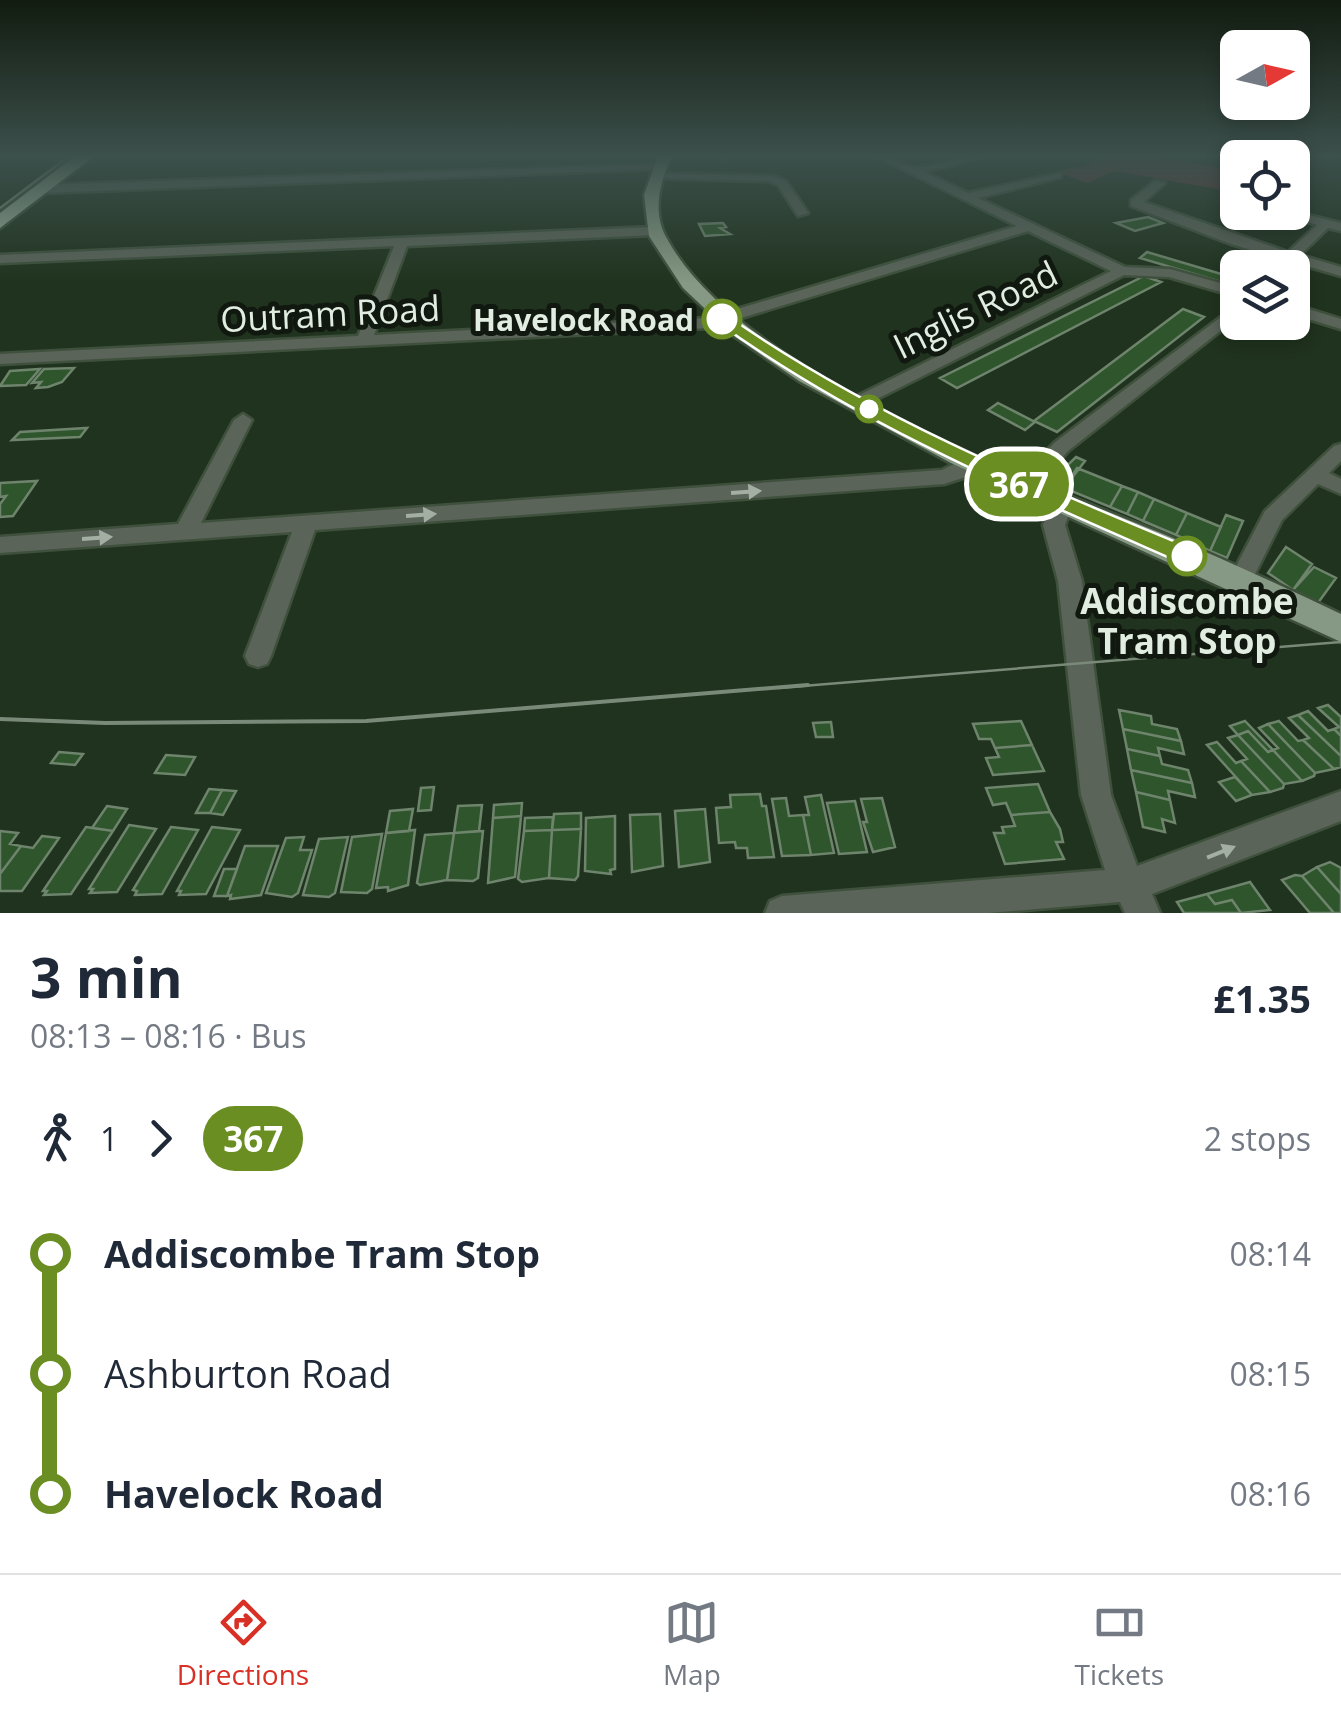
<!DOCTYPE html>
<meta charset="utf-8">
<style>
body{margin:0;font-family:"Open Sans",sans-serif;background:#f6f6f7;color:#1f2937;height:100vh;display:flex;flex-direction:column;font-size:38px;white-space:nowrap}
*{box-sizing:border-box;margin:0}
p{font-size:32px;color:#747a83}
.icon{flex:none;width:55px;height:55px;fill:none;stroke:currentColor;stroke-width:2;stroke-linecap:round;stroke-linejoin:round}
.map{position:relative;height:913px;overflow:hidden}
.side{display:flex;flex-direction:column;background:#fff;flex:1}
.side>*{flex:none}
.badge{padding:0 20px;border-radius:32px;font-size:35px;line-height:65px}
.needle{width:65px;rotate:82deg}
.controls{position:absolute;left:1220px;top:30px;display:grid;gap:20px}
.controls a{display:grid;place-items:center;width:90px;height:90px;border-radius:15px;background:#fff;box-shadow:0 5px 15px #0003;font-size:50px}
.map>.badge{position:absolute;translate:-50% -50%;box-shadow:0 0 0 5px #fff}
.legs{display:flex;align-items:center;gap:15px;height:110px;padding:0 30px;font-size:32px}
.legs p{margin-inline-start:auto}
.headline{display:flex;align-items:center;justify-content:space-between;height:170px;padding:0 30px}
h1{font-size:55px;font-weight:700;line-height:75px}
ul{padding:0 30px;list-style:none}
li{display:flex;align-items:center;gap:35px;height:120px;font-size:38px}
li i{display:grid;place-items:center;width:15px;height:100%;margin:0 12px;background:currentColor}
li i::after{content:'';width:25px;height:25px;margin:-12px;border:8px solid;border-radius:50%;background:#fff}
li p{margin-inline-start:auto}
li:first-child i{background:linear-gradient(#0000 50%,currentColor 0)}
li:last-child i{background:linear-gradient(currentColor 50%,#0000 0)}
.dock{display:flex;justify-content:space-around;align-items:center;height:140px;border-top:2px solid #e0e1e3;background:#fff;font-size:28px;color:#747a83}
.dock a{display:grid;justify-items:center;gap:5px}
.dock .on{color:#d93025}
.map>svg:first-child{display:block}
.green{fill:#623737}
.building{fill:#2f552c;stroke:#6e846c;stroke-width:2.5}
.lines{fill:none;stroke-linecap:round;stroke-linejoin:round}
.minor-casing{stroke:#3f513d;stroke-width:5}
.major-casing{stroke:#3f513d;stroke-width:5}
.highway-casing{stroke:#3f513d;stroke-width:5}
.minor{fill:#5a6459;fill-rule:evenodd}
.major{fill:#869984;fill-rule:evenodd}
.highway{fill:#97ae95;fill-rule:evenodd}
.tram-far1{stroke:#7a8a79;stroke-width:2.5}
.tram{stroke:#7a8a79;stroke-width:4}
.oneway{fill:#a4afa3}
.line-1{fill:#6b8e23;stroke:#fff;stroke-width:2.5}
.stop-1-dot{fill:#fff;stroke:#6b8e23;stroke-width:5}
.labels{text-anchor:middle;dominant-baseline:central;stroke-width:10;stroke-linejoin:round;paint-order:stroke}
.far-stop-label{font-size:30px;font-weight:bold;fill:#e1ede0;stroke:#10180f;text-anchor:end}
.street-label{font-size:35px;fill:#e1ede0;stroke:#10180f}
.stop-label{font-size:35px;font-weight:bold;fill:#e1ede0;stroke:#10180f}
</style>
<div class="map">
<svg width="1341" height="913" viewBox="0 0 1341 913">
<rect width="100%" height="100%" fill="#20331e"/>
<path class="green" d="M1098,156H1155L1237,171V189L1233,188L1235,192L1114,171L1087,183L1055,171L1086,166Z"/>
<path class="building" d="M1148,217L1163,223L1135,231L1116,223Z
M723,223L726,227L720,228L730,234L705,236L699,224Z
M1147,252L1238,279V287L1140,258Z
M1144,276L1161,282L957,388L940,378Z
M1183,309L1204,317L1057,432L1034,421Z
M74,368L62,382L48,387L36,388L41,382L32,383L44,369Z
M40,369L26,385L0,386L10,371Z
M998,403L1035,422L1025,430L988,410Z
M87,428L80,437L12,440L20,432Z
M1076,457L1085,461L1064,488L1050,482Z
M1077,468L1122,486L1110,507L1064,488Z
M37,481L13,516L0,517V504L6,496L0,497V483Z
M1122,486L1138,492L1127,514L1110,507Z
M1138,492L1154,499L1143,521L1127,514Z
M1154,499L1187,513L1176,535L1143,521Z
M1187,513L1221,527L1210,551L1176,535Z
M1226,515L1243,521L1227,558L1210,551Z
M1286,547L1312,564L1293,590L1268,573Z
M1314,567L1336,578L1318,603L1293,590Z
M1328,705L1341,717V736L1334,729L1339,727L1318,708Z
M1119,710L1151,716L1152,724L1177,729L1181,741L1123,729Z
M1308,711L1328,731L1334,729L1341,736V756L1298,715Z
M1298,715L1341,756V767L1334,769L1303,740L1309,738L1289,718Z
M1021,721L1032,745L995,748L991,739H979L973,724Z
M1245,721L1273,750L1268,752L1248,731L1238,735L1230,726Z
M1279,721L1298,741L1303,740L1334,769L1315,773L1268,724Z
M831,722L833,737H816L813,723Z
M1268,724L1315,773L1314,776L1302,781L1273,750L1278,748L1259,728Z
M1123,729L1181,741L1184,754L1158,748L1160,756L1127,749Z
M1248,731L1268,752L1273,750L1302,781L1284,784L1238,735Z
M1238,735L1284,784L1283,788L1270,792L1241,761L1247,759L1228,738Z
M1217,742L1236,763L1241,761L1270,792L1252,795L1207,745Z
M1032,745L1044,771L993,775L986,758L999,757L995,748Z
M1127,749L1160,756L1162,764L1188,770L1192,783L1131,770Z
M59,752L83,754L75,765L51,763Z
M166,755L195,757L185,775L155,773Z
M1131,770L1192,783L1195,797L1168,791L1170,800L1136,792Z
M1235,777L1252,795L1236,801L1219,782Z
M1038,784L1050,812L1011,815L1006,803L993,805L986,788Z
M434,787L431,810L418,811L421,788Z
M209,789L222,790L210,813H196Z
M222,790L236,791L223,815L210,813Z
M1136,792L1170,800L1175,823L1162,819L1165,832L1143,827Z
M760,794L762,806H766L774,857L748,858L747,848H736L735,842L719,843L716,808L731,807L730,795Z
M821,795L834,853L811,855L803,815H809L805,797Z
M786,798L789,816L803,815L811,855L782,856L772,799Z
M882,798L895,847L873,852L863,822H867L861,799Z
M855,801L867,852L839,854L827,803Z
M522,803L521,816L493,818L494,805Z
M482,805L479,831L454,833L458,806Z
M107,806L127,809L113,831L92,828Z
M413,809L409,831L386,833L390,811Z
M705,809L710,862L679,867L675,811Z
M1050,812L1060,829L1063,842H1056L1064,859L1005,864L994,833H1004L1002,827L1015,826L1011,815Z
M581,813V829L552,830L554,814Z
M660,814L663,866L632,872L630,815Z
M521,816L515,877L488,883L493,818Z
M615,816V869L610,870L611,874L585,871L586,818Z
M553,817L552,830L524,831L525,818Z
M129,825L156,829L117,892L90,893L93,889H89Z
M86,827L113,831L71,894L44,895L47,891H43Z
M171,827L198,830L162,894L135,895L137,891L133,890Z
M212,827L240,830L206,894L179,895L181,891H177Z
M581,829L578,876L575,880L549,878L552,830Z
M415,830L408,885L388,891V887L376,888L386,833Z
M552,830L549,878L522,882L518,879L524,831Z
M0,831L18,833L10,844L21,846L0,874Z
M483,831L478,878L473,881L447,880L454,833Z
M454,833L447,880L420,885L417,883L425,835Z
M382,834L372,889L367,893L341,892L352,837Z
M42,836L59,838L22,891H0V874L21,846L33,848Z
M304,837L300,850H312L298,893L292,897L266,893L286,838Z
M348,837L335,893L329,897L303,895L319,839Z
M245,846H278L261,895L230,899L231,895L227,896Z
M1330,862L1341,868V894L1317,867Z
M1317,867L1341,894V913H1334L1302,876Z
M224,869H237L227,896H214Z
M1295,875L1302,876L1334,913H1310L1282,880Z
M1250,882L1270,910L1241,913L1232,900L1215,904L1207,894Z
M1207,894L1215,904L1232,900L1241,913H1184L1177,902Z"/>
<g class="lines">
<defs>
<path id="minor" d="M717,156H727V157L722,160Z
M876,156C893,156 901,166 914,167C930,169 965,156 987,156L924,172L968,193L1061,173V177L978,198L1125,267L1170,269L1238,288V297L1169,277L1124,275L857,409L851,407L848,403L851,399L1111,271L1028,231L708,328L0,364V354L358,336L394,246L0,263V255L654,227L661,231L654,235L407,246L374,335L707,318L1017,226Z
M1300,156H1316L1292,165V159Z
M659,164L663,165V169L42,193L36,189L42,185Z
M657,173L773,176L786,181L808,213L798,216L778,185L767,181L653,178L651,176Z
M1155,181L1165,183L1144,202L1288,252L1317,225L1275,212L1292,211L1341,223V231L1328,228L1300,255L1341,267V276L1293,262L1289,266H1279L1277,263L1281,259L1231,244L1131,206V200Z
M1238,304V317L1068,451L1032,492H1018L1015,487L1018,482L1054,443Z
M1292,304L1341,319V329L1292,314Z
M243,414L252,420L201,523L942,470L972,455L982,462L972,475L944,484L315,530L271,656L267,664L258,667L249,664L245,656L292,532L0,553V537L178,524L234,420Z
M1341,444V461L1329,473L1341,479V494L1318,484L1282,520L1249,586L1241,589L1233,586L1229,580L1265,511L1334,446Z
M1062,496L1070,498L1073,503L1065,525L1082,581L1111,795L1137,866L1341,791V821L1152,894L1160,913H1125L1120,902L989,913H765L770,901L782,896L1105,870L1081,795L1058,581L1043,525L1054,498Z"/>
<path id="major" d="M658,156H672C660,181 652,211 666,237C738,372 1028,479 1168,536C1226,560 1284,587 1341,614V642L951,463L799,381L734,336L683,288L649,236L644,195Z"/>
<path id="highway" d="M75,156H94L0,228V213Z"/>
</defs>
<use href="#minor" class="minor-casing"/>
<use href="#major" class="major-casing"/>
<use href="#highway" class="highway-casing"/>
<use href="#minor" class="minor"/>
<use href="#major" class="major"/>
<use href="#highway" class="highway"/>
<path class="tram-far1" d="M0,208L69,156
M778,688L1341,642"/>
<path class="tram" d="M0,719L105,723L366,721L808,685"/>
</g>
<defs><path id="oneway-solid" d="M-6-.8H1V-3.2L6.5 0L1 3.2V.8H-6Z" transform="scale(2.5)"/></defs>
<g class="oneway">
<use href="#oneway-solid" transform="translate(746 492) rotate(-4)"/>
<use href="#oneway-solid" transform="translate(421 515) rotate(-4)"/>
<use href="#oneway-solid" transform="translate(97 538) rotate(-4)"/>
<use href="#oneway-solid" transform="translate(1221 852) rotate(-22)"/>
</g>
<linearGradient id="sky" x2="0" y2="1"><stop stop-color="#121c10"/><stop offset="0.55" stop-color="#3c504c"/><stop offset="1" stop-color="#3c504c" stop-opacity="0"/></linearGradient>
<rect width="1341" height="284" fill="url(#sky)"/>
<path class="line-1" d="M717,316H728C871,416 1034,483 1195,550L1198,556L1195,562H1179C1020,492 858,424 717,322Z"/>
<g class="stop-1-dot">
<circle cx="722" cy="319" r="18"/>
<circle cx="869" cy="409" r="12"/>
<circle cx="1187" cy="556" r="18"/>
</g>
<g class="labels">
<g class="far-stop-label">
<text x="694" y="319">Havelock Road</text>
</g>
<g class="street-label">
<text transform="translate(975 309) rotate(-26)">Inglis Road</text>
<text transform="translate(330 313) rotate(-3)">Outram Road</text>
</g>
<g class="stop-label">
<text x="1187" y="600">Addiscombe<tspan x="1187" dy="40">Tram Stop</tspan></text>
</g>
</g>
</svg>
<div class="controls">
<a><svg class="needle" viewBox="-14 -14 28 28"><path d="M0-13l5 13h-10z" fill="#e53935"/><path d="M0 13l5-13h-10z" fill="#747a83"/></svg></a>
<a><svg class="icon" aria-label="locate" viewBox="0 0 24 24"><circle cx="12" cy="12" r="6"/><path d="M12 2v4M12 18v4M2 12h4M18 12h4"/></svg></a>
<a><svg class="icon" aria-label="layers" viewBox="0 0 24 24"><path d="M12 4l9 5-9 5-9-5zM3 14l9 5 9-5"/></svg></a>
</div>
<b class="badge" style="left:1019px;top:484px;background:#6b8e23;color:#fff">367</b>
</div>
<section class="side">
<div class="headline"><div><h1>3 min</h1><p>08:13 – 08:16 · Bus</p></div><b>£1.35</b></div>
<div class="legs"><svg class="icon" aria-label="walk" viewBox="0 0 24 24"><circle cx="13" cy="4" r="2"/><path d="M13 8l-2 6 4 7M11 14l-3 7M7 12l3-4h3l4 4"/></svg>1<svg class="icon" aria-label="forward" viewBox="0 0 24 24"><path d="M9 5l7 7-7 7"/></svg><b class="badge" style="background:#6b8e23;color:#fff">367</b><p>2 stops</p></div>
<ul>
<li><i style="color:#6b8e23"></i><b>Addiscombe Tram Stop</b><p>08:14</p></li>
<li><i style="color:#6b8e23"></i><span>Ashburton Road</span><p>08:15</p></li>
<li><i style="color:#6b8e23"></i><b>Havelock Road</b><p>08:16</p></li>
</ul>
</section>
<nav class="dock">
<a class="on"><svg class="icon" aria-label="directions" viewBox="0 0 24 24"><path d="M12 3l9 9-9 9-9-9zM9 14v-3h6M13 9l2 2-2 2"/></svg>Directions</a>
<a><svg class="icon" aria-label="map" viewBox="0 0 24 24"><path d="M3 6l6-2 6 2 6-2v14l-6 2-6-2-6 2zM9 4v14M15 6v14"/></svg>Map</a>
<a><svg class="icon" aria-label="tickets" viewBox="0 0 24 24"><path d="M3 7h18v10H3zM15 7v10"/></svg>Tickets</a>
</nav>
